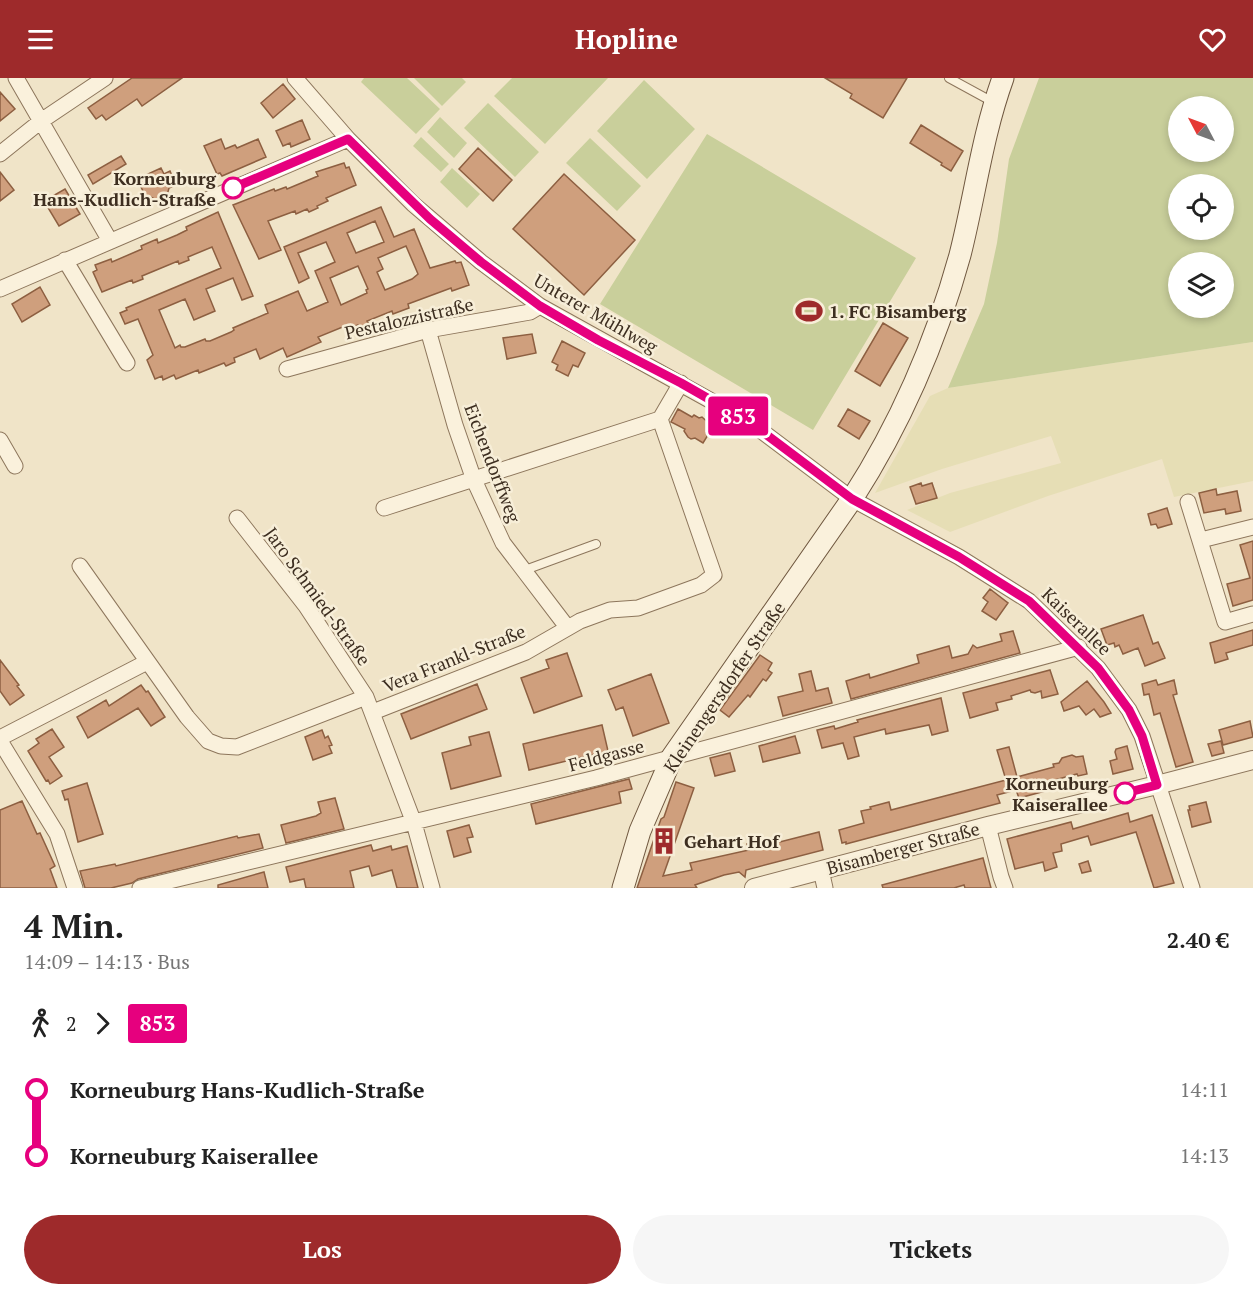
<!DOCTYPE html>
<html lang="de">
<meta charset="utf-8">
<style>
body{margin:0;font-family:"PT Serif",serif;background:#f6f6f6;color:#222;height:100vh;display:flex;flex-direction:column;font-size:22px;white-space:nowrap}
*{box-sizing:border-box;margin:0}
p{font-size:20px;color:#767676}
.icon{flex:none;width:33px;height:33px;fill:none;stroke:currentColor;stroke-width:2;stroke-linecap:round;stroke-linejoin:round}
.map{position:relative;height:810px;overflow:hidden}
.details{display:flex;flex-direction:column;background:#fff;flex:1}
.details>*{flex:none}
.badge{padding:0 12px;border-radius:4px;font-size:21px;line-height:39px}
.needle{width:39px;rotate:311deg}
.tools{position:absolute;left:1168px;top:18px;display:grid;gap:12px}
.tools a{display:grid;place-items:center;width:66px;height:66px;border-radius:50%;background:#fff;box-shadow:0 3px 9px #0003;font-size:30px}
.map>.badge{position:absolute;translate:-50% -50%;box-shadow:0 0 0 3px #fff}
.legs{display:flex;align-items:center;gap:9px;height:66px;padding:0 24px;font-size:20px}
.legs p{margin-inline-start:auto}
.headline{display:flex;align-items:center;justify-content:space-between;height:102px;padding:0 24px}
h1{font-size:33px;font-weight:700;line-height:45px}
.cta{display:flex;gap:12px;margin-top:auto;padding:12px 24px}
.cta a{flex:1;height:69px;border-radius:36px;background:#9e2a2b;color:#fff;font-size:24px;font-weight:700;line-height:69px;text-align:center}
.cta a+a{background:#f6f6f6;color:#222}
ul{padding:0 24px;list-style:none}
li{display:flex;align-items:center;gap:21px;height:66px;font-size:22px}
li i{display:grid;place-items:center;width:9px;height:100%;margin:0 8px;background:currentColor}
li i::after{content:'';width:15px;height:15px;margin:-8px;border:4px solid;border-radius:50%;background:#fff}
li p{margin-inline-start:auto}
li:first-child i{background:linear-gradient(#0000 50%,currentColor 0)}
li:last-child i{background:linear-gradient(currentColor 50%,#0000 0)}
header{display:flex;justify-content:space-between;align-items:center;height:78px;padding:0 24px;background:#9e2a2b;color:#fff;font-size:27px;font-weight:700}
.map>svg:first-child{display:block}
.farmland{fill:#e6deb5}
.green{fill:#c9cf9b;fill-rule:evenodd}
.building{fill:#cf9f7d;stroke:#8d5f41;stroke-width:1.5;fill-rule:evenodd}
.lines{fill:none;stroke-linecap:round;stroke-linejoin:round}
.service-casing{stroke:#8d765c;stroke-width:10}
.minor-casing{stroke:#8d765c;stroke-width:17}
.tertiary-casing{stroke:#8d765c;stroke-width:20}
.secondary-casing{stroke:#6f573f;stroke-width:23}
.service{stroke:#faf1dc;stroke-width:8}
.minor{stroke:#faf1dc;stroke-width:15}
.tertiary{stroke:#faf1dc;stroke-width:18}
.secondary{stroke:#faf1dc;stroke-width:21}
.line-1-casing{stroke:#fff;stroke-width:14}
.line-1{stroke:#e6007e;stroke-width:9}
.stop-1-dot{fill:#fff;stroke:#e6007e;stroke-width:3}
.labels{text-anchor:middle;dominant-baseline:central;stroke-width:5;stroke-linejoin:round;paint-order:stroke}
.stop-label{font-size:18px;font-weight:bold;fill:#3d2e20;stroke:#f7eed8;text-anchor:end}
.poi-label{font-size:18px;font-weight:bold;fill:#3d2e20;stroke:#f7eed8;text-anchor:start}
.street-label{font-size:18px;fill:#3d2e20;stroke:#f7eed8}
</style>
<header><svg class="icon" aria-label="menu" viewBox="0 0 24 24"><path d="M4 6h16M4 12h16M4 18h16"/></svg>Hopline<svg class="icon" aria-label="heart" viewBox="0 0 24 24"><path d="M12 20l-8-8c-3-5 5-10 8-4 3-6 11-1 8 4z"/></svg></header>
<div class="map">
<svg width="1253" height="810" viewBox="0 0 1253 810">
<rect width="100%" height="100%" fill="#f0e4c8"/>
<path class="farmland" d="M1253,264V403L1174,419L1162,381L1048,418L950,454L907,432L950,415L1061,385L1051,358L942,391L875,415L930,318L948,310Z"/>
<path class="green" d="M364,0H407L440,31L416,56L361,4Z
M414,0H462L466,4L442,28Z
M512,0H608L545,66L494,18Z
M1039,0H1253V264L948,310L984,226L997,165L1009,81ZM1179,28H1224V74H1179ZM1179,106H1224V152H1179ZM1179,184H1224V230H1179Z
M644,2L695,51L647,101L597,53Z
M488,25L539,74L515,99L464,50Z
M440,39L467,65L454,80L427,54Z
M707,56L916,180L813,352L600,226Z
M421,59L449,86L441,94L413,68Z
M590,60L641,108L617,133L566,85Z
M452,90L480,116L467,130L440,104Z"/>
<path class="building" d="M132,0H182L142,28L137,21L106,42L102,37L96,41L88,30Z
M825,0H907L883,40L850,20L852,16Z
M283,6L295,21L273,40L261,25Z
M0,14L15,31L0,43Z
M302,42L310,61L291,69L290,65L283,68L276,53Z
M921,47L963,73L951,93L941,87L942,85L910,65Z
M221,61L225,71L235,67L237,70L258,61L266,79L222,98L220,95L217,96L204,68Z
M478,70L512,102L493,123L459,91Z
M121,78L126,86L93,106L88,97Z
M344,85L346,90L349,89L356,107L326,120L328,123L317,128L318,130L309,134L307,131L296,136L295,133L268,143L281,172L259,181L233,127L274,111L275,113L286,109L287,111L318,98L316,94Z
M161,90L164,96L170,93L176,107L169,110L166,121L160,124L151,119L147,121L137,101Z
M0,94L14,112L0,123Z
M564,96L635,162L584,217L513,151Z
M65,111L80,136L59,148L44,123Z
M381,129L394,159L414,151L430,190L455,183L456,185L461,184L469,207L452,213L451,210L408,226L409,230L393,236L392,233L367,243L369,246L359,250L358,247L346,251L345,248L318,259L321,264L287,279L283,270L260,281L256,271L234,280L235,284L226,288L224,285L199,295L198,292L176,301L174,297L163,302L162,298L155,301L147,282L153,277L138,241L125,246L120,235L127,232L126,230L221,190L212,169L188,179L189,182L179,186L178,183L142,198L143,201L133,205L132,202L102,214L93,194L97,192L95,187L111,181L112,184L142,171L141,168L157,161L158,165L177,157L187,152L186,149L218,134L253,218L242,222L233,200L206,211L215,233L194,242L185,221L159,232L175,270L180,267L181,269H185L205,261L206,263H210L231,254L234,252L233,250L268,235L265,227L298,213L307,233L328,224L315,193L335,184L326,164L298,175L309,200L299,205L284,169ZM375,143L384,164L356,175L347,155ZM406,168L418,196L412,201L385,212L377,194L383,191L378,180ZM358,188L368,211L366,212L367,215L341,227L330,200Z
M40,209L50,227L22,244L12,226Z
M883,245L908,260L880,308L855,293Z
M532,256L536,275L507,281L503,260Z
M562,263L585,275L578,289L573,287L568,298L556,292L558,287L552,284Z
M678,331L692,339L694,337L699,340L702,339L713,349L703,365L695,360L691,361L688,359L684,353L685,351L671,344Z
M848,331L870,343L859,361L838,348Z
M921,405L922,408L932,405L937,420L916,426L910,409Z
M1216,411L1217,417L1237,413L1241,433L1226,436L1225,431L1204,435L1199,415Z
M1167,430L1172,446L1158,450L1156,446L1151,447L1148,436Z
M1253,463V522L1233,528L1227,506L1250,500L1240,467Z
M990,511L1008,525L996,542L982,533L988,524L983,520Z
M1143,537L1153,566L1158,564L1165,580L1145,588L1138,570L1123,576L1119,567L1115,569L1114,565L1107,567L1101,551Z
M1253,552V567L1226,575L1228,581L1215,585L1210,565Z
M1013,553L1020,575L851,621L846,603L869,596L870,600L919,585L917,577L949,568L952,580L968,576L973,567L977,570L1002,563L1000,556Z
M567,575L582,618L534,635L521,600L549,590L546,582Z
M760,577L772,585L768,592L772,595L766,603L763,601L750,619L748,617L729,639L720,632Z
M0,582L19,607L17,608L24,617L10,627L0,613Z
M1050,592L1058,616L1042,620L1041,613L1035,615L1031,614L1030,612L1011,618L1012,621L996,625L998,632L970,640L963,615Z
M811,593L816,613L828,610L832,625L783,638L778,619L803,613L799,596Z
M651,596L669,645L633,658L623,629L616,632L608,612Z
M1156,602L1158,607L1174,602L1177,616L1173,617L1193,684L1176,689L1160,635L1154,637L1149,616L1144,617L1142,606Z
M1087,603L1104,624L1111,635L1100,639L1094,631L1086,637L1079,628L1064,633L1061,624Z
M477,606L487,631L411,661L401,636Z
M141,607L146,614L148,613L165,639L151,648L138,630L88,660L77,639L106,622L109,628Z
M941,620L948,653L932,657L929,647L886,656L885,651L854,659L859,678L848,681L843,665L822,670L817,652L834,648L835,651L858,644L857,642Z
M1250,643L1253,659L1223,667L1219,652Z
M602,647L608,673L529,692L523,666Z
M52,651L64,669L49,679L62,698L50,706L48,702L46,703L28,673L39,665L36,661Z
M322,652L325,660L328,658L332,667L329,668L332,675L313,682L305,659Z
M489,654L501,698L451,711L442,675L471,667L469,659Z
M795,658L800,675L763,684L759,668Z
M1221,663L1224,675L1212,678L1208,666Z
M1127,668L1133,691L1113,696L1110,683L1117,681L1115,674L1116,671Z
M1009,669L1017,699L1054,689L1053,686L1059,685L1062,680L1072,677L1076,679L1083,678L1087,696L1078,698L1077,696L1051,703L1053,711L1019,720L1016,712L997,717L1000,725L846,766V764L842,765L839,752L864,745L861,733L871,731L870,729L889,724L891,732L1006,702L997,672Z
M730,675L735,693L715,698L710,680Z
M629,701L632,711L619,714L621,725L536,746L531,726Z
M676,704L694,710L663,798L692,792L690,785L749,772L747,766L759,763L760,769L819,754L823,772L746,792L745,799L739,794L724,797L695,807L697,810H637L661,741L664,739Z
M87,705L103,756L78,764L68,721L65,722L62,713Z
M335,720L344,751L286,765L281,747L316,738L321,735L318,724Z
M22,723L37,756L40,755L55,788L50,791L57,810H0V732Z
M1206,724L1211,744L1192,749L1188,732H1190L1189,728Z
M1128,735L1130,744L1152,737L1174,805L1154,810L1136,754L1091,767L1088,758L1061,766L1062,773L1053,775L1057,789L1045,793L1043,784L1015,791L1007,761L1071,744L1073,751Z
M469,747L473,759L467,760L471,774L454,779L447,753Z
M259,756L263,770L138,801L132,805L111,810H85L80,793L115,786L116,788L237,758L238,760L243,759Z
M371,767L373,773L391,768L392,772L407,768L418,810H397L392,792L372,798L369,788L350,793L354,810H306L304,801L290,804L286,789Z
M983,780L991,810H965L964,807L954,810H883L882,807Z
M1088,783L1091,793L1082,795L1079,786Z
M264,794L268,810H218V807Z"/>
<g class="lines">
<defs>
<path id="service" d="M949,0L993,24
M525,492L596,466"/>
<path id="minor" d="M16,0L110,163
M295,0L348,61L413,126L481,184L540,228L751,345L852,421L959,479L1029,523L1098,590L1129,632L1142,658L1192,810
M0,76L41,43L105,0
M65,182L127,285
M0,211L348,61
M428,252L455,347L474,402L503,465L567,549
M287,291L428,252L530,234L540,228
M0,362L15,388
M1188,424L1225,544L1253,536
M384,430L660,341
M237,440L306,528L366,619L414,745L432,810
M1201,462L1253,449
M80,488L187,639L208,663L221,668L237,669L366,619
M373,634L526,574L580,543L610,532L638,530L701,507L714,497L660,341L681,305
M0,660L147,584
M0,663L57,756L75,810
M988,748L1001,799L1005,810
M821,792L825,810
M140,810L596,700L1079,569"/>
<path id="tertiary" d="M754,810L988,748L1157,707L1253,682"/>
<path id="secondary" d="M623,810L640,753L672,679L852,421C901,345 936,264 960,177C975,118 982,58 1003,0"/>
</defs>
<use href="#service" class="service-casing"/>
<use href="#minor" class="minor-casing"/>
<use href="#tertiary" class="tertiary-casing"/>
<use href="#secondary" class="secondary-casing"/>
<use href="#service" class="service"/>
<use href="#minor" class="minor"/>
<use href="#tertiary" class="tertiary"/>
<use href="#secondary" class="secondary"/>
</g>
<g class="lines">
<defs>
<path id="line-1" d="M233,110L348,61L430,141L481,184L540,228L598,262L681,305L751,345L852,421L959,479L1029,523L1098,590L1129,632L1142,658L1157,707L1125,715"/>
</defs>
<use href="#line-1" class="line-1-casing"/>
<use href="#line-1" class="line-1"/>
</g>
<defs>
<symbol id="stadium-bare" viewBox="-9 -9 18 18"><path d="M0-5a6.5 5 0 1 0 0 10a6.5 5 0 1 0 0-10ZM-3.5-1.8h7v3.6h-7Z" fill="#9e2a2b" stroke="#f7eed8" stroke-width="2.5" paint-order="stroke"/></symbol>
<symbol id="building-bare" viewBox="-9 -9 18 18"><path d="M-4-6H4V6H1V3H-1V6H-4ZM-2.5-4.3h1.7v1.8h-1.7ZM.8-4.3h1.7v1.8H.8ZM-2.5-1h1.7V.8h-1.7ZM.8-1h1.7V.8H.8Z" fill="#9e2a2b" stroke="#f7eed8" stroke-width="2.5" paint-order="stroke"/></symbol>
</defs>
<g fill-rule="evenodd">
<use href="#stadium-bare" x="790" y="214" width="38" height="38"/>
<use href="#building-bare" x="645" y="744" width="38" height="38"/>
</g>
<g class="stop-1-dot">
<circle cx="233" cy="110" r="10"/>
<circle cx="1125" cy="715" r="10"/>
</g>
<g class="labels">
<g class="stop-label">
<text x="216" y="100">Korneuburg<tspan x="216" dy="21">Hans-Kudlich-Straße</tspan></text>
<text x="1108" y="705">Korneuburg<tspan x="1108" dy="21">Kaiserallee</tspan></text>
</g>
<g class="poi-label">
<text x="829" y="233">1. FC Bisamberg</text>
<text x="684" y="763">Gehart Hof</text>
</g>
<g class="street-label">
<text transform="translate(596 235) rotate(30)">Unterer Mühlweg</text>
<text transform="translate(409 240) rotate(-13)">Pestalozzistraße</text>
<text transform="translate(493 385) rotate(69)">Eichendorffweg</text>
<text transform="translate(318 518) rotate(54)">Jaro Schmied-Straße</text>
<text transform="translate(1077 543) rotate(44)">Kaiserallee</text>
<text transform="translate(454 580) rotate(-22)">Vera Frankl-Straße</text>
<text transform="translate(724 609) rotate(-56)">Kleinengersdorfer Straße</text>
<text transform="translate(606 677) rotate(-15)">Feldgasse</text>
<text transform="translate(903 770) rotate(-15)">Bisamberger Straße</text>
</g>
</g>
</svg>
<div class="tools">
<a><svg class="needle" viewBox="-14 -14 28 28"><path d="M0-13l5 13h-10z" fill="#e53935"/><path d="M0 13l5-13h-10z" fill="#767676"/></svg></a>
<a><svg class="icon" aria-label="locate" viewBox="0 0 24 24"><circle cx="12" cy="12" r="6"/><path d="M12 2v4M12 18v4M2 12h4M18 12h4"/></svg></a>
<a><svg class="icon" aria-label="layers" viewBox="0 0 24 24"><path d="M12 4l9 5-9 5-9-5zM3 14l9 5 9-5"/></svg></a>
</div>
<b class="badge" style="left:738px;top:338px;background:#e6007e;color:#fff">853</b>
</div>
<section class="details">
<div class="headline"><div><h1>4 Min.</h1><p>14:09 – 14:13 · Bus</p></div><b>2.40 €</b></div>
<div class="legs"><svg class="icon" aria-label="walk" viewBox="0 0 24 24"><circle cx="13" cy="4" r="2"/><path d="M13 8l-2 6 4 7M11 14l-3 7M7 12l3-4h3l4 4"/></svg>2<svg class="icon" aria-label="forward" viewBox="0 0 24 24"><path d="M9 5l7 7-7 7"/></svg><b class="badge" style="background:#e6007e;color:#fff">853</b></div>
<ul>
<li><i style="color:#e6007e"></i><b>Korneuburg Hans-Kudlich-Straße</b><p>14:11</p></li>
<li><i style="color:#e6007e"></i><b>Korneuburg Kaiserallee</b><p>14:13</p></li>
</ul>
<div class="cta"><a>Los</a><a>Tickets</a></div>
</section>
